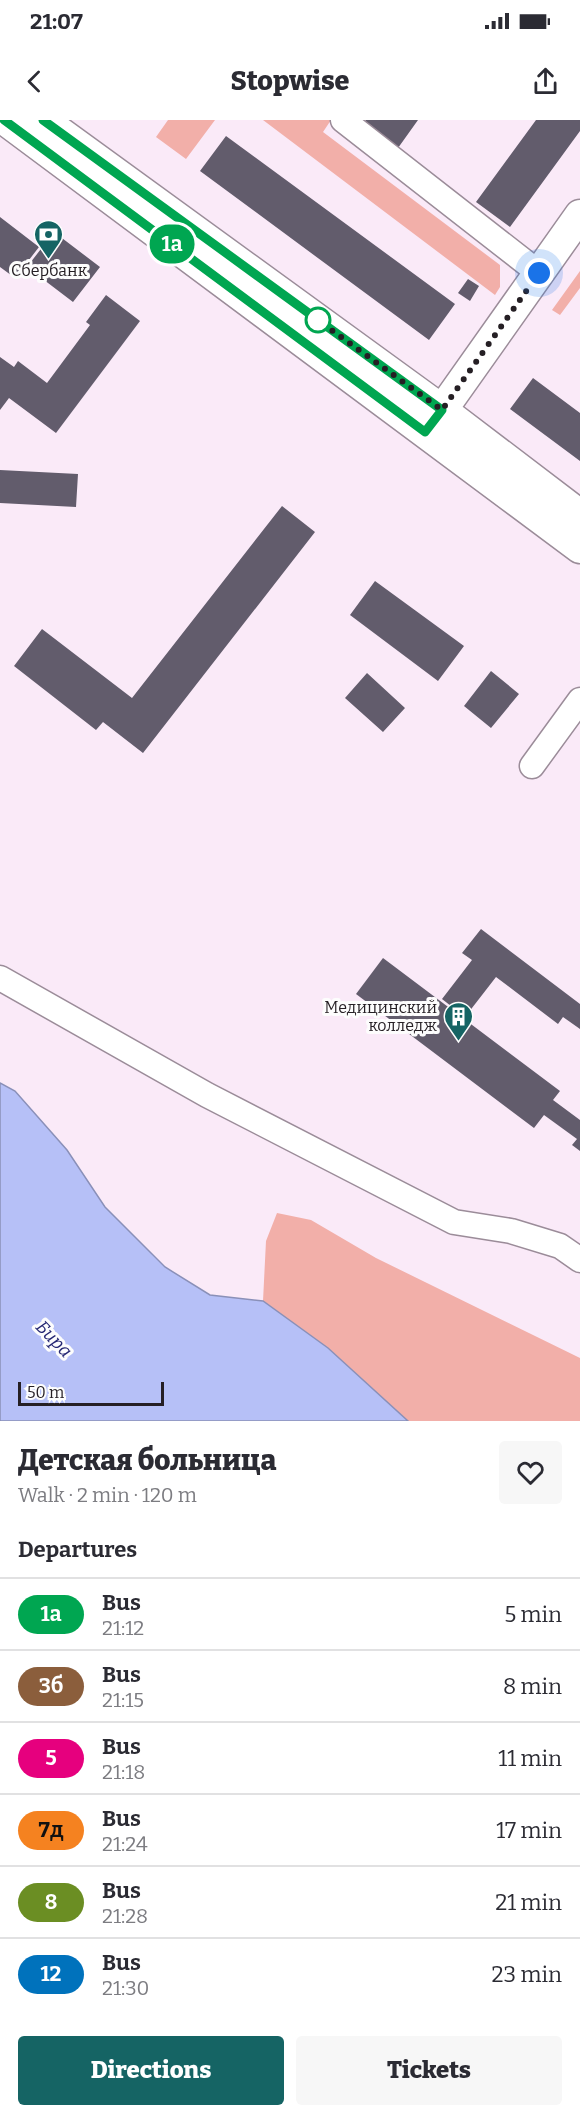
<!DOCTYPE html>
<meta charset="utf-8">
<style>
body{margin:0;font-family:Bitter,serif;background:#f7f7f7;color:#2b2b33;height:100vh;display:flex;flex-direction:column;font-size:22px;white-space:nowrap}
*{box-sizing:border-box;margin:0}
p{font-size:20px;color:#7c7c81}
.icon{flex:none;width:33px;height:33px;fill:none;stroke:currentColor;stroke-width:2;stroke-linecap:round;stroke-linejoin:round}
.map{position:relative;height:1301px;overflow:hidden}
.details{display:flex;flex-direction:column;background:#fff;flex:1}
.details>*{flex:none}
.badge{padding:0 12px;border-radius:20px;font-size:21px;line-height:39px}
.scale{position:absolute;left:18px;bottom:15px;width:146px;box-sizing:border-box;padding-left:6px;border:3px solid #251f24;border-top:0;font-size:16px;line-height:21px;white-space:nowrap;color:#251f24;-webkit-text-stroke:4px #fdfdfd;paint-order:stroke}
.you{position:absolute;width:30px;height:30px;margin:-15px;border:4px solid #fff;border-radius:50%;background:#1a73e8;box-shadow:0 0 0 9px #1a73e833}
.map>.badge{position:absolute;translate:-50% -50%;box-shadow:0 0 0 3px #fff}
h2{padding:0 18px;font-size:22px;line-height:54px}
.round{display:grid;place-items:center;flex:none;width:63px;height:63px;border-radius:6px;background:#f7f7f7}
.headline{display:flex;align-items:center;justify-content:space-between;height:102px;padding:0 18px}
h1{font-size:28px;font-weight:800;line-height:45px}
.action{display:flex;gap:12px;margin-top:auto;padding:12px 18px}
.action a{flex:1;height:69px;border-radius:6px;background:#156464;color:#fff;font-size:24px;font-weight:800;line-height:69px;text-align:center}
.action a+a{background:#f7f7f7;color:#2b2b33}
ul{padding:0;list-style:none}
li{display:flex;align-items:center;gap:18px;height:72px;padding:0 18px;border-top:2px solid #e1e1e2}
li div{flex:1}
li b{display:block;font-size:22px}
li em{font-style:normal}
li .badge{min-width:66px;font-weight:700;text-align:center}
.status{display:flex;justify-content:space-between;align-items:center;height:42px;padding:0 30px;background:#fff;direction:ltr}
.status svg{height:16px;fill:currentColor}
header{display:flex;justify-content:space-between;align-items:center;height:78px;padding:0 18px;background:#fff;font-size:27px;font-weight:800}
.map>svg:first-child{display:block}
.green{fill:#f2afa9}
.water{fill:#b6c0f7;stroke:#8a90b8;stroke-width:1.5}
.building{fill:#625c6c}
.lines{fill:none;stroke-linecap:round;stroke-linejoin:round}
.minor-casing{stroke:#9b8c99;stroke-width:27}
.major-casing{stroke:#9b8c99;stroke-width:33}
.minor{stroke:#fff;stroke-width:24}
.major{stroke:#fff;stroke-width:30}
.line-casing{stroke:#fff;stroke-width:14}
.line{stroke:#00a651;stroke-width:9}
.walk{stroke:#251f24;stroke-width:6;stroke-dasharray:0 10.8}
.stop-dot{fill:#fff;stroke:#00a651;stroke-width:3}
.labels{text-anchor:middle;dominant-baseline:central;stroke-width:6;stroke-linejoin:round;paint-order:stroke}
.poi-label{font-size:16px;fill:#251f24;stroke:#fdfdfd}
.water-label{font-size:18px;font-style:italic;fill:#252773;stroke:#fdfdfd}
</style>
<div class="status"><b>21:07</b><svg viewBox="0 0 49 12"><path d="M0 12V9h3v3zM5 12V6h3v6zM10 12V3h3v9zM15 12V0h3v12zM26 1h20v11H26zM47 4h2v5h-2z"/></svg></div>
<header><svg class="icon" aria-label="back" viewBox="0 0 24 24"><path d="M15 5l-7 7 7 7"/></svg>Stopwise<svg class="icon" aria-label="share" viewBox="0 0 24 24"><path d="M12 15V3M7 8l5-5 5 5M5 13v7h14v-7"/></svg></header>
<div class="map">
<svg width="580" height="1301" viewBox="0 0 580 1301">
<rect width="100%" height="100%" fill="#faeaf8"/>
<path class="green" d="M168,0H215L186,39L156,17Z
M263,0H331L323,12L500,145V167L495,175Z
M580,151V168L560,195L552,190Z
M277,1093L311,1100L376,1138L580,1238V1301H408L328,1228L263,1181L266,1121Z"/>
<path class="water" d="M0,963L15,971L67,1030L105,1087L165,1147L210,1175L263,1181L328,1228L408,1301H0Z"/>
<path class="building" d="M366,0H418L398,28L363,3Z
M536,0H580V11L510,107L476,82Z
M226,16L455,184L429,220L200,51Z
M0,97L39,127L15,158L0,147Z
M54,112L100,147L73,182L27,147Z
M468,159L479,166L470,181L458,173Z
M106,175L140,201L56,313L9,278L0,290V237L14,247L18,241L47,263L90,205L86,202Z
M533,258L580,293V341L510,289Z
M0,350L78,354L76,387L0,383Z
M282,386L315,412L143,633L103,602L96,610L14,546L42,509L132,578Z
M375,461L464,526L438,561L350,495Z
M491,551L519,574L491,608L464,586Z
M367,553L405,588L383,612L345,578Z
M481,809L580,884V909L563,897L558,904L496,857L465,897L442,879L472,840L462,833Z
M383,838L560,971L553,980L580,1000V1031L572,1025L577,1019L544,995L534,1008L356,874Z"/>
<g class="lines">
<defs>
<path id="minor" d="M343,0L539,153
M532,646L580,580
M0,858L207,975L454,1102L511,1111L560,1126L580,1140"/>
<path id="major" d="M5,0L580,428
M43,0L442,290L580,395
M442,290L580,95"/>
</defs>
<use href="#minor" class="minor-casing"/>
<use href="#major" class="major-casing"/>
<use href="#minor" class="minor"/>
<use href="#major" class="major"/>
</g>
<g class="lines">
<defs>
<path id="line" d="M4,0L425,312L442,290L43,0"/>
</defs>
<use href="#line" class="line-casing"/>
<use href="#line" class="line"/>
<path class="walk" d="M318,200L312,196L442,290L539,153"/>
</g>
<defs>
<symbol id="bank-pin" viewBox="-11 -11 22 30"><path d="M0 17L-7.5 6A9.5 9.5 0 1 1 7.5 6Z" fill="#156464" stroke="#fdfdfd"/><path d="M-6-4H6V4H-6ZM0-2.3a2.3 2.3 0 1 0 0 4.6a2.3 2.3 0 1 0 0-4.6Z" fill="#fff"/></symbol>
<symbol id="building-pin" viewBox="-11 -11 22 30"><path d="M0 17L-7.5 6A9.5 9.5 0 1 1 7.5 6Z" fill="#156464" stroke="#fdfdfd"/><path d="M-4-6H4V6H1V3H-1V6H-4ZM-2.5-4.3h1.7v1.8h-1.7ZM.8-4.3h1.7v1.8H.8ZM-2.5-1h1.7V.8h-1.7ZM.8-1h1.7V.8H.8Z" fill="#fff"/></symbol>
</defs>
<g fill-rule="evenodd">
<use href="#bank-pin" x="32" y="98" width="33" height="45"/>
<use href="#building-pin" x="442" y="880" width="33" height="45"/>
</g>
<circle class="stop-dot" cx="318" cy="200" r="12"/>
<g class="labels">
<g class="poi-label">
<text x="49" y="150">Сбербанк</text>
<text x="437" y="887" text-anchor="end">Медицинский<tspan x="437" dy="18">колледж</tspan></text>
</g>
<g class="water-label">
<text transform="translate(54 1219) rotate(46)">Бира</text>
</g>
</g>
</svg>
<div class="scale">50 m</div>
<div class="you" style="left:539px;top:153px"></div>
<b class="badge" style="left:172px;top:124px;background:#00a651;color:#fff">1а</b>
</div>
<section class="details">
<div class="headline"><div><h1>Детская больница</h1><p>Walk · 2 min · 120 m</p></div><a class="round"><svg class="icon" aria-label="heart" viewBox="0 0 24 24"><path d="M12 20l-8-8c-3-5 5-10 8-4 3-6 11-1 8 4z"/></svg></a></div>
<h2>Departures</h2>
<ul>
<li><span class="badge" style="background:#00a651;color:#fff">1а</span><div><b>Bus</b><p>21:12</p></div><em>5 min</em></li>
<li><span class="badge" style="background:#8b5e3c;color:#fff">3б</span><div><b>Bus</b><p>21:15</p></div><em>8 min</em></li>
<li><span class="badge" style="background:#e6007e;color:#fff">5</span><div><b>Bus</b><p>21:18</p></div><em>11 min</em></li>
<li><span class="badge" style="background:#f58220;color:#111">7д</span><div><b>Bus</b><p>21:24</p></div><em>17 min</em></li>
<li><span class="badge" style="background:#6b8e23;color:#fff">8</span><div><b>Bus</b><p>21:28</p></div><em>21 min</em></li>
<li><span class="badge" style="background:#0072bc;color:#fff">12</span><div><b>Bus</b><p>21:30</p></div><em>23 min</em></li>
</ul>
<div class="action"><a>Directions</a><a>Tickets</a></div>
</section>
